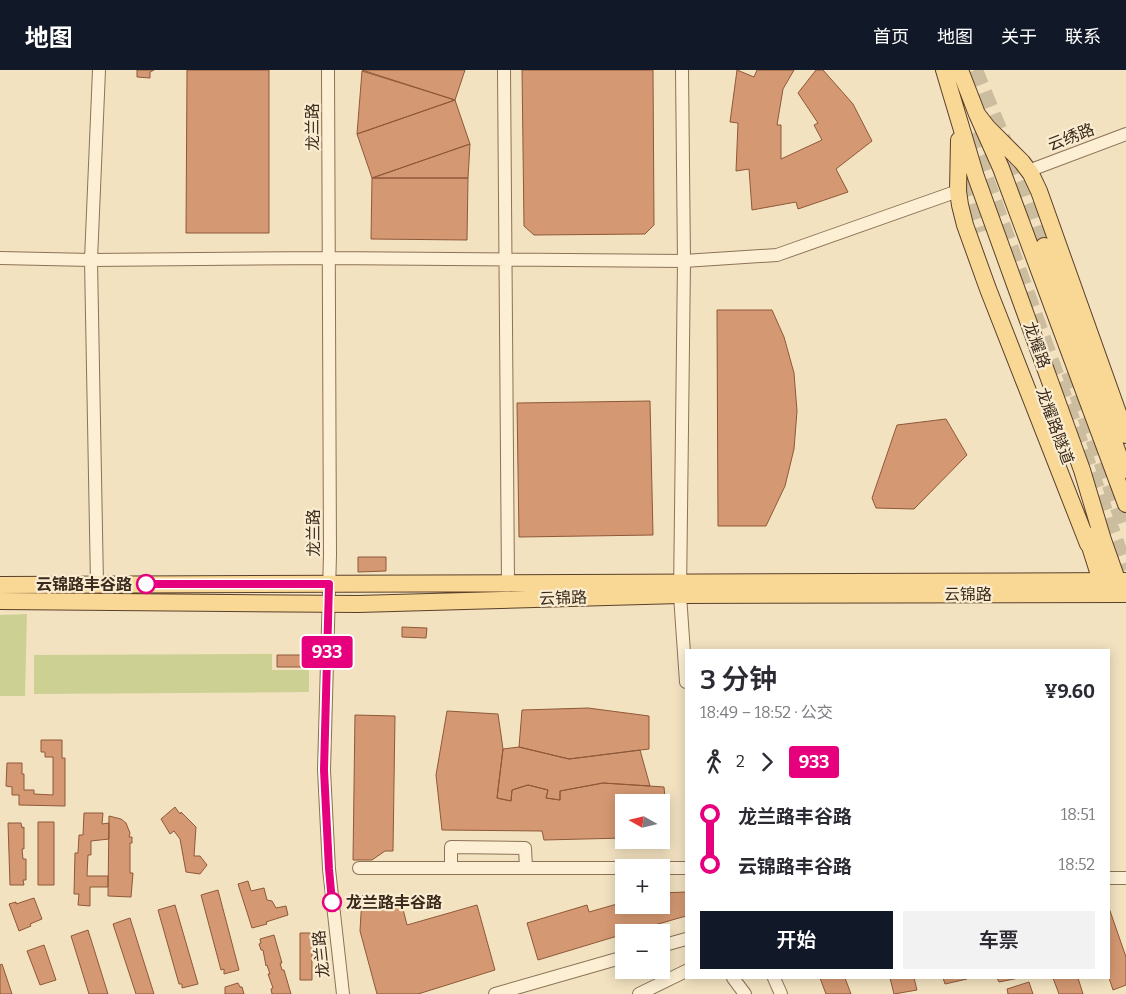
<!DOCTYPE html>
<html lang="zh">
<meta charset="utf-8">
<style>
body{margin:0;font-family:Bitter,"Noto Sans SC",serif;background:#f2f2f3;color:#2b2b33;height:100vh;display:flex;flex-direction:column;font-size:19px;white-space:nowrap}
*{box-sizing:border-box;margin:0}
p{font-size:16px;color:#7c7c81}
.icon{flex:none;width:28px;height:28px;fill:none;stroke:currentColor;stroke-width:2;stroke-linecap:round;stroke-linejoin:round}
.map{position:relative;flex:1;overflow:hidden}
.details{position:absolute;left:685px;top:579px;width:425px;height:330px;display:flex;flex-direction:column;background:#fff;border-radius:0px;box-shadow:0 2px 12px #0003}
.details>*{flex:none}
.badge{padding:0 10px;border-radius:4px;font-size:18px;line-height:32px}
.needle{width:32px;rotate:278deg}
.fabs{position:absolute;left:615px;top:724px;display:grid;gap:10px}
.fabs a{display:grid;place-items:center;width:55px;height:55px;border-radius:0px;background:#fff;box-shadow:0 2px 12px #0003;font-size:25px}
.map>.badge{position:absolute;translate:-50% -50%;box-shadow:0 0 0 2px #fff}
.legs{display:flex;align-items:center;gap:8px;height:55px;padding:0 15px;font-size:16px}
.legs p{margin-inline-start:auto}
.overview{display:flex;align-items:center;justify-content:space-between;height:85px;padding:0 15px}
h1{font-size:28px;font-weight:600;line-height:38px}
.button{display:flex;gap:10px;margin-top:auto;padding:10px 15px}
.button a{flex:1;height:58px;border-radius:0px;background:#111827;color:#fff;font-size:20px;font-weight:600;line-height:58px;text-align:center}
.button a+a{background:#f2f2f3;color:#2b2b33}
ul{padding:0 15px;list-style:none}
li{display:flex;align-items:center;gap:18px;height:50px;font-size:19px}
li i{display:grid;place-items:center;width:8px;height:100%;margin:0 6px;background:currentColor}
li i::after{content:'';width:12px;height:12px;margin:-6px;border:4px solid;border-radius:50%;background:#fff}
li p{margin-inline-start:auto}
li:first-child i{background:linear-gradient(#0000 50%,currentColor 0)}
li:last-child i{background:linear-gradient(currentColor 50%,#0000 0)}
header{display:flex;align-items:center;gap:30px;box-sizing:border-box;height:70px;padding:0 25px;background:#111827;color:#fff}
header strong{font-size:24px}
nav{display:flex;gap:28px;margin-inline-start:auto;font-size:18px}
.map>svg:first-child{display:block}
.green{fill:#ccd193}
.building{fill:#d49872;stroke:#8f5939}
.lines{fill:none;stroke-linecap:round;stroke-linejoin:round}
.major-tunnel{stroke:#cdbd9f;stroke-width:16;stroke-dasharray:16 8;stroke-linecap:butt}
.minor-casing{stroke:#8d7256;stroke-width:14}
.major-casing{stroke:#5a402b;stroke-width:18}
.minor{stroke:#fcefd4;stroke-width:12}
.major{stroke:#f9d794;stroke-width:16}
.line-1-casing{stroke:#fff;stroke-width:11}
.line-1{stroke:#e6007e;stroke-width:8}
.stop-1-dot{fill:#fff;stroke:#e6007e;stroke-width:2.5}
.labels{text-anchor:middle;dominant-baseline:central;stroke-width:4.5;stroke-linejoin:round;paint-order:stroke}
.street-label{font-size:16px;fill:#3b2a1c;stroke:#f9ecd0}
.stop-label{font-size:16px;font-weight:bold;fill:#3b2a1c;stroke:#f9ecd0;text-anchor:end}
</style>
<header>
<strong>地图</strong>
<nav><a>首页</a><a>地图</a><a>关于</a><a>联系</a></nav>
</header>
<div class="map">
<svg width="1126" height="924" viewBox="0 0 1126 924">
<rect width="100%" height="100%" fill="#f2e2c0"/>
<path class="green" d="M27,544L25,626H0V545Z
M272,584V600H309V622L34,624V585Z"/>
<path class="building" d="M137,0H154L150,2V8L137,7Z
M187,0H269V163H186Z
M362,0H465L455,30Z
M522,0H653L654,155L645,164L534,165L524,156Z
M737,0L754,7L757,0H794L783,19L777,55H781V89L822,70L814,55L818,53L798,23L816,0H823L853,34L872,71L836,99L848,122L798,139L796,132L752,140L749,99L736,101L738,53L730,52Z
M362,1L455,30L357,64Z
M455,30L470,74L372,108L357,64Z
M470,74L468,108H372Z
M372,108H468L467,170L371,169Z
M717,240H772L784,267L794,303L797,341L794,379L785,416L766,456H718Z
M650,331L653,465L519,467L517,333Z
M946,349L967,385L914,439L876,438L872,428L897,355Z
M358,487H386V501L358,502Z
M402,557L427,558L426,568L402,567Z
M277,585H302V597H277Z
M588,638L649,646V679L569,689L519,677L522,640Z
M447,641L498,644L503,679L497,728L511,731L512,720L528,715L548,720L546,728L560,730V721L603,713L664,717L667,750L661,751L662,767H661V732H624V768L544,770L542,761L442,760L436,705Z
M355,645L395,646L393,781H385L372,790H353Z
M41,670H62V688H65V736L19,735V725H12V717L6,716L7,693H22V704H24V720H34V724L53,725V687H45V682H41Z
M519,677L569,689L640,680L650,716L603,713L560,721V730L546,728L548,720L528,715L512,720L511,731L497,728L503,679Z
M175,737L180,744L181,742L196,757L194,786H200L207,795L200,804L186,802L180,769L174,761L170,764L161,749Z
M84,743H103L102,754L109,753V769L91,771V785H88L87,806H108V817H90V836L78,835L79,824H74L75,783H78L79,765H83Z
M109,746L121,749L126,753L130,763L129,767H132V773H130V803H133L131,827L108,826Z
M38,752H54V815H38Z
M8,753H21L22,758L24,757V779H22L23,789H26V810H23L24,815H10Z
M248,811L251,821L264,818L267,830L272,831L276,838L286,836L288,845L266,852L267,854L252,858L238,814Z
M218,820L239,900L224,904V899L221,900L201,825Z
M686,822V846L630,862H624V864L538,890L527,853L587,835L589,842L624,832V835H661V823Z
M362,826L400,827L407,855L477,835L495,900L418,924H377L360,861Z
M34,828L42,849L30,854L31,856L19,861L9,834L16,832V834Z
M175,835L198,914L182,918V914H179L158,840Z
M1109,838L1126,887V915L1113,920L1109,908Z
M130,848L154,924H136L113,854Z
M88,860L108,924H89L71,866Z
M300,863H312V910H300Z
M274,865L282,893H280L282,900H284L291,924H272L271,919L273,918L268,904H270L267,895L266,896L263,880H261L259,874L261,873L260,869Z
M44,875L56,910L40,915L27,881Z
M2,894L12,924H0V895Z
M820,908H845L851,924H826Z
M890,908H914L917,920L894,924Z
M943,908H967V909L945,914Z
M997,908H1019L999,912Z
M1053,908H1078L1083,924H1059Z
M1029,912L1033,924H1008L1007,919Z
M238,913L240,917H242L244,924H225V917Z"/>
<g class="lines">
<path class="major-tunnel" d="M975,0L1025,123L1044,176
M970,64L1126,500
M961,87L984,161
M1069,302L1126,460"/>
<defs>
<path id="minor" d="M328,0L330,485L324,700L329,799L343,924
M504,0L508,513
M682,0L684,191L680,525L686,612
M1028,101L1126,64
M0,188L91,190L328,188L684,191L777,185L958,121
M97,514L91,190L99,0
M359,798H624
M451,798V777L525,778L526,798
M661,798H686
M1109,808H1126
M661,876L686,869
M733,908L745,924
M774,908L781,924
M495,924L624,887
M639,924L686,901"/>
<path id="major" d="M944,0L976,107L1082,400L1103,470L1121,521
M960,0L977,44L987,57L1022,92L1031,104L1039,121L1126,365
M977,44L1001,98L1126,434
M959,70L958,121L960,135L965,155L988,219L1088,474
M1044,176L1124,400
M1086,464L1101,511
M0,515L1126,511
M0,531L358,534L680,525L1126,524"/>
</defs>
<use href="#minor" class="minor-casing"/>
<use href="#major" class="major-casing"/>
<use href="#minor" class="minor"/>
<use href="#major" class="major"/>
</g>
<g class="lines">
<defs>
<path id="line-1" d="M146,514H329L324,700L329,799L332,832"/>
</defs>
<use href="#line-1" class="line-1-casing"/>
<use href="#line-1" class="line-1"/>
</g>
<g class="stop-1-dot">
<circle cx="146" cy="514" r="9"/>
<circle cx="332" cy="832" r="9"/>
</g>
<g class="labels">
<g class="street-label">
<text transform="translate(312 57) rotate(-90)">龙兰路</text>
<text transform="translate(1071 67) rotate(-21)">云绣路</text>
<text transform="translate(1037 275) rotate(70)">龙耀路</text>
<text transform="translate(1055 356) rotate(70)">龙耀路隧道</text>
<text transform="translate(313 463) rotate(-90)">龙兰路</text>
<text x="968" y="524">云锦路</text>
<text transform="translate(563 528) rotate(-2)">云锦路</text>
<text transform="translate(321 884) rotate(-96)">龙兰路</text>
</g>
<g class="stop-label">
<text x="132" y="514">云锦路丰谷路</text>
<text x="346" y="832" text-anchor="start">龙兰路丰谷路</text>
</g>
</g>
</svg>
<div class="fabs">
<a><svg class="needle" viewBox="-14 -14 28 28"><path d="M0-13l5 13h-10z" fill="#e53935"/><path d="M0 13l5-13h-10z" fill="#7c7c81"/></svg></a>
<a>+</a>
<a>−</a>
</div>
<b class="badge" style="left:327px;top:582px;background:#e6007e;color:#fff">933</b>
<section class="details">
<div class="overview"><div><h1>3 分钟</h1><p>18:49 – 18:52 · 公交</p></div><b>¥9.60</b></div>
<div class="legs"><svg class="icon" aria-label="walk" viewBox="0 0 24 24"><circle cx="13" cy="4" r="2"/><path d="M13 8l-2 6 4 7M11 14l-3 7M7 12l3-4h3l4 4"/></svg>2<svg class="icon" aria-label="forward" viewBox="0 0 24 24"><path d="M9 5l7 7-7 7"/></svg><b class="badge" style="background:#e6007e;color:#fff">933</b></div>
<ul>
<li><i style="color:#e6007e"></i><b>龙兰路丰谷路</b><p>18:51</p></li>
<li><i style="color:#e6007e"></i><b>云锦路丰谷路</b><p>18:52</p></li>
</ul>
<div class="button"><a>开始</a><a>车票</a></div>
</section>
</div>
